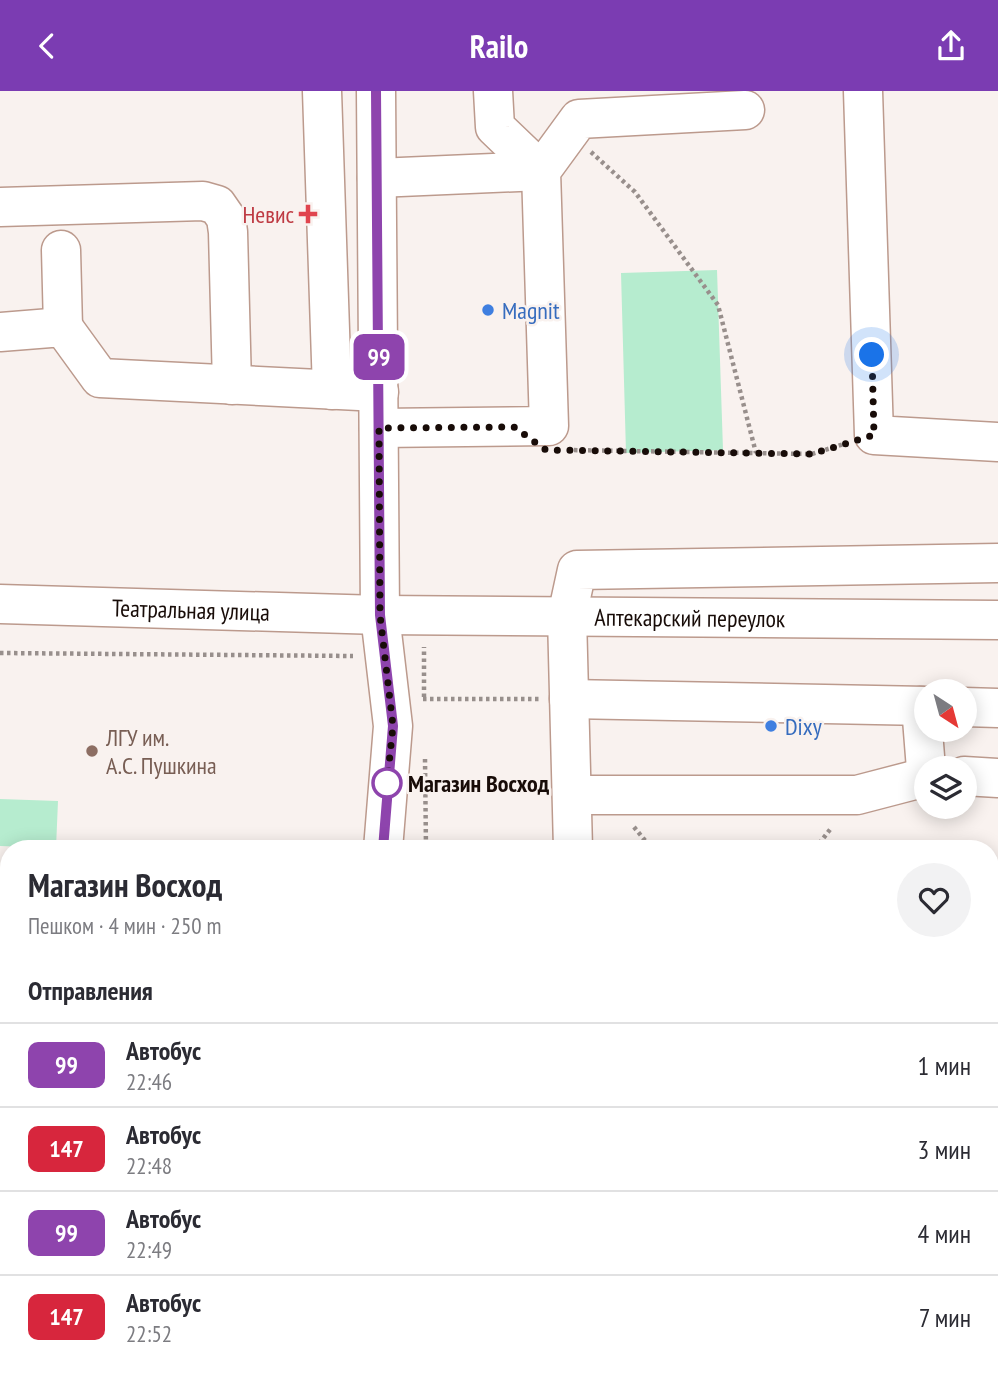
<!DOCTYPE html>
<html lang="ru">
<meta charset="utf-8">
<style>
body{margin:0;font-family:"PT Sans Narrow",sans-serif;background:#f2f2f3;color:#2b2b33;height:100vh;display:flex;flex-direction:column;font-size:26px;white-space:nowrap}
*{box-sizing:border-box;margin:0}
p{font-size:23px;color:#7c7c81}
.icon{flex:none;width:38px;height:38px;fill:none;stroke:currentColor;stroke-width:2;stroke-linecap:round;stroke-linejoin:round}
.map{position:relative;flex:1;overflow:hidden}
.drawer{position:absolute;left:0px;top:749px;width:999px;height:534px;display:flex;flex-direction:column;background:#fff;border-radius:28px 28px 0 0;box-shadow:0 4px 18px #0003}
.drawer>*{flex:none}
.badge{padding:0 14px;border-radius:10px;font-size:24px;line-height:46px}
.needle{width:46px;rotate:144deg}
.tools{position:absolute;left:914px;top:588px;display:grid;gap:14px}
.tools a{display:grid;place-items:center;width:63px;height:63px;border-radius:50%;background:#fff;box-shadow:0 4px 18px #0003;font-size:35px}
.you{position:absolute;width:35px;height:35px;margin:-18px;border:5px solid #fff;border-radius:50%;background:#1a73e8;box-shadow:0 0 0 10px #1a73e833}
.map>.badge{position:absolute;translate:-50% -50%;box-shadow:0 0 0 4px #fff}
h2{padding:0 28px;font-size:26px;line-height:63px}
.round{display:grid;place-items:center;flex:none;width:74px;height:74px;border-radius:37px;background:#f2f2f3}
.summary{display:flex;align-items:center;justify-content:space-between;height:119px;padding:0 28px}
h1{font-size:33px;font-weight:700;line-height:52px}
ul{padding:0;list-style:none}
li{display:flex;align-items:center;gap:21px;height:84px;padding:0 28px;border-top:2px solid #e1e1e2}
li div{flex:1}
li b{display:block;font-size:26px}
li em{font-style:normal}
li .badge{min-width:77px;font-weight:700;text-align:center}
header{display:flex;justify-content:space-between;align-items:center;height:91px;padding:0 28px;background:#7b3cb2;color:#fff;font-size:32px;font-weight:700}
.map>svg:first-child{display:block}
.green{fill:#b6eccf}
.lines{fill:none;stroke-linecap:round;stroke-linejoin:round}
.minor-casing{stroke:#bc9a8d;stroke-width:41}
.path{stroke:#988f8c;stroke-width:4.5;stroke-dasharray:3.5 3.5;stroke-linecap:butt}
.minor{stroke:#fff;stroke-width:38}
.line-casing{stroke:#fff;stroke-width:16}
.line{stroke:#8e44ad;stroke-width:10}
.walk{stroke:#180c08;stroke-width:7;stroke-dasharray:0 12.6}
.health-dot{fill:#e0444e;stroke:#f9f2ef;stroke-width:2.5}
.shop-dot{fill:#3f7fe0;stroke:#f9f2ef;stroke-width:2.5}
.education-dot{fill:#8d6e63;stroke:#f9f2ef;stroke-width:2.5}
.stop-dot{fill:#fff;stroke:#8e44ad;stroke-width:3.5}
.labels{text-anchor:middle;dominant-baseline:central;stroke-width:5;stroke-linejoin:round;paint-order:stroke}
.health-label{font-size:24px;fill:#be3a42;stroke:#f9f2ef;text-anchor:end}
.shop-label{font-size:24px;fill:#366cbe;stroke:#f9f2ef;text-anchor:start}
.street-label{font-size:24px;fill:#180c08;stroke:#f9f2ef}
.education-label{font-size:24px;fill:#785e54;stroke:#f9f2ef;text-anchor:start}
.stop-label{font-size:24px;font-weight:bold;fill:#180c08;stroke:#f9f2ef;text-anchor:start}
</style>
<header><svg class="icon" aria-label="back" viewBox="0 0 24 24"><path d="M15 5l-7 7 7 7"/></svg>Railo<svg class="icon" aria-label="share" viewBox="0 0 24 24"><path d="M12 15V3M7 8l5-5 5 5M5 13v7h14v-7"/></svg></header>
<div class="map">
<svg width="998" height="1282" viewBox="0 0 998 1282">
<rect width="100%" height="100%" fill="#f9f2ef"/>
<path class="green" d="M717,179L723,359L626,362L621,182Z
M0,708L58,710L56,757L0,755Z"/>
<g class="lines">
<defs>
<g id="minor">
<path d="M322,0L332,299"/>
<path d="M376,0L380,524L393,635L383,758"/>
<path d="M493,0L495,36L541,80"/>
<path d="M863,0L874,344L998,351"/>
<path d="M377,87L541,80"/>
<path d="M0,116L203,110L217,114L226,127L228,141L232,294"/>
<path d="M61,159L63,236"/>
<path d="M0,241L63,236L100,287L379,301"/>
<path d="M379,337L549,335L541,80L579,28L745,19"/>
<path id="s1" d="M0,513L380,524L998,529"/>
<path d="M569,608L926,615"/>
<path d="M921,615L926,678"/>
<path d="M964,616L998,617"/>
<path d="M964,685L998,687"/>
<path d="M572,704H857L926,686"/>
<path d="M573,758L567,525L577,479L998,472"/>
<path d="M990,1012H998"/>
<path d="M0,1032H9"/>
<path d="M990,1242H998"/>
<path d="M0,1249H9"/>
<path d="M389,1274V1282"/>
</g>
</defs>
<use href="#minor" class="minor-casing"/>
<path class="path" d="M591,61L635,101L718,214L756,362
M567,359L812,363L847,352
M0,562L353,565
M424,606V556
M423,608H540
M425,668L426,758
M634,736L652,758
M815,758L832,736
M435,1274V1282"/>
<use href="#minor" class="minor"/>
</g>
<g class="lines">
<defs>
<path id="line" d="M376,0L380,524L393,635L383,758"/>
</defs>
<use href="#line" class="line-casing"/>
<use href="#line" class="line"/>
<path class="walk" d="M387,692L393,635L380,524L379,337L514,336L546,359L812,363L874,344L872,264"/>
</g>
<path class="health-dot" d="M304.5 112.5h7v7h7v7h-7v7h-7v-7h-7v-7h7z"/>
<g class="shop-dot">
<circle cx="488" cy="219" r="7"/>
<circle cx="771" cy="635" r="7"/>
</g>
<circle class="education-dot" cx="92" cy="660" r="7"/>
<circle class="stop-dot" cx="387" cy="692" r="14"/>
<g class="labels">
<g class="health-label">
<text x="294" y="123">Невис</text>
</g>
<g class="shop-label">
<text x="502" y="219">Magnit</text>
<text x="785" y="635">Dixy</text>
</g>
<g class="street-label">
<text stroke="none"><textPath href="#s1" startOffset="191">Театральная улица</textPath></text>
<text stroke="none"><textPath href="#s1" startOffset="690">Аптекарский переулок</textPath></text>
</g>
<g class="education-label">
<text x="106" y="646">ЛГУ им.<tspan x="106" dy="28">А.С. Пушкина</tspan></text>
</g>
<g class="stop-label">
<text x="408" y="692">Магазин Восход</text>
</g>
</g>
</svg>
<div class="tools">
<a><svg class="needle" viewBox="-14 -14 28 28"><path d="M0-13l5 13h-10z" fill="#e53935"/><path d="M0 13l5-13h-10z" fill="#7c7c81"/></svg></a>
<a><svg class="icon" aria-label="layers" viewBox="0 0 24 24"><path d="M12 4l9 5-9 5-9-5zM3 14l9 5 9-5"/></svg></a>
</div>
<div class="you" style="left:872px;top:264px"></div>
<b class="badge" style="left:379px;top:266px;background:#8e44ad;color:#fff">99</b>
<section class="drawer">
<div class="summary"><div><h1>Магазин Восход</h1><p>Пешком · 4 мин · 250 m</p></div><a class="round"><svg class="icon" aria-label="heart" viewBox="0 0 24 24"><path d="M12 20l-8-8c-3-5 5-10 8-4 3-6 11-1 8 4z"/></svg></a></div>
<h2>Отправления</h2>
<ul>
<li><span class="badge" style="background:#8e44ad;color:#fff">99</span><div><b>Автобус</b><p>22:46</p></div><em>1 мин</em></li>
<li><span class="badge" style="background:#d7263d;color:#fff">147</span><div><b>Автобус</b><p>22:48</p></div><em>3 мин</em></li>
<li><span class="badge" style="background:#8e44ad;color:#fff">99</span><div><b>Автобус</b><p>22:49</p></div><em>4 мин</em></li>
<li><span class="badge" style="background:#d7263d;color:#fff">147</span><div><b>Автобус</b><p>22:52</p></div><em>7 мин</em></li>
</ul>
</section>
</div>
